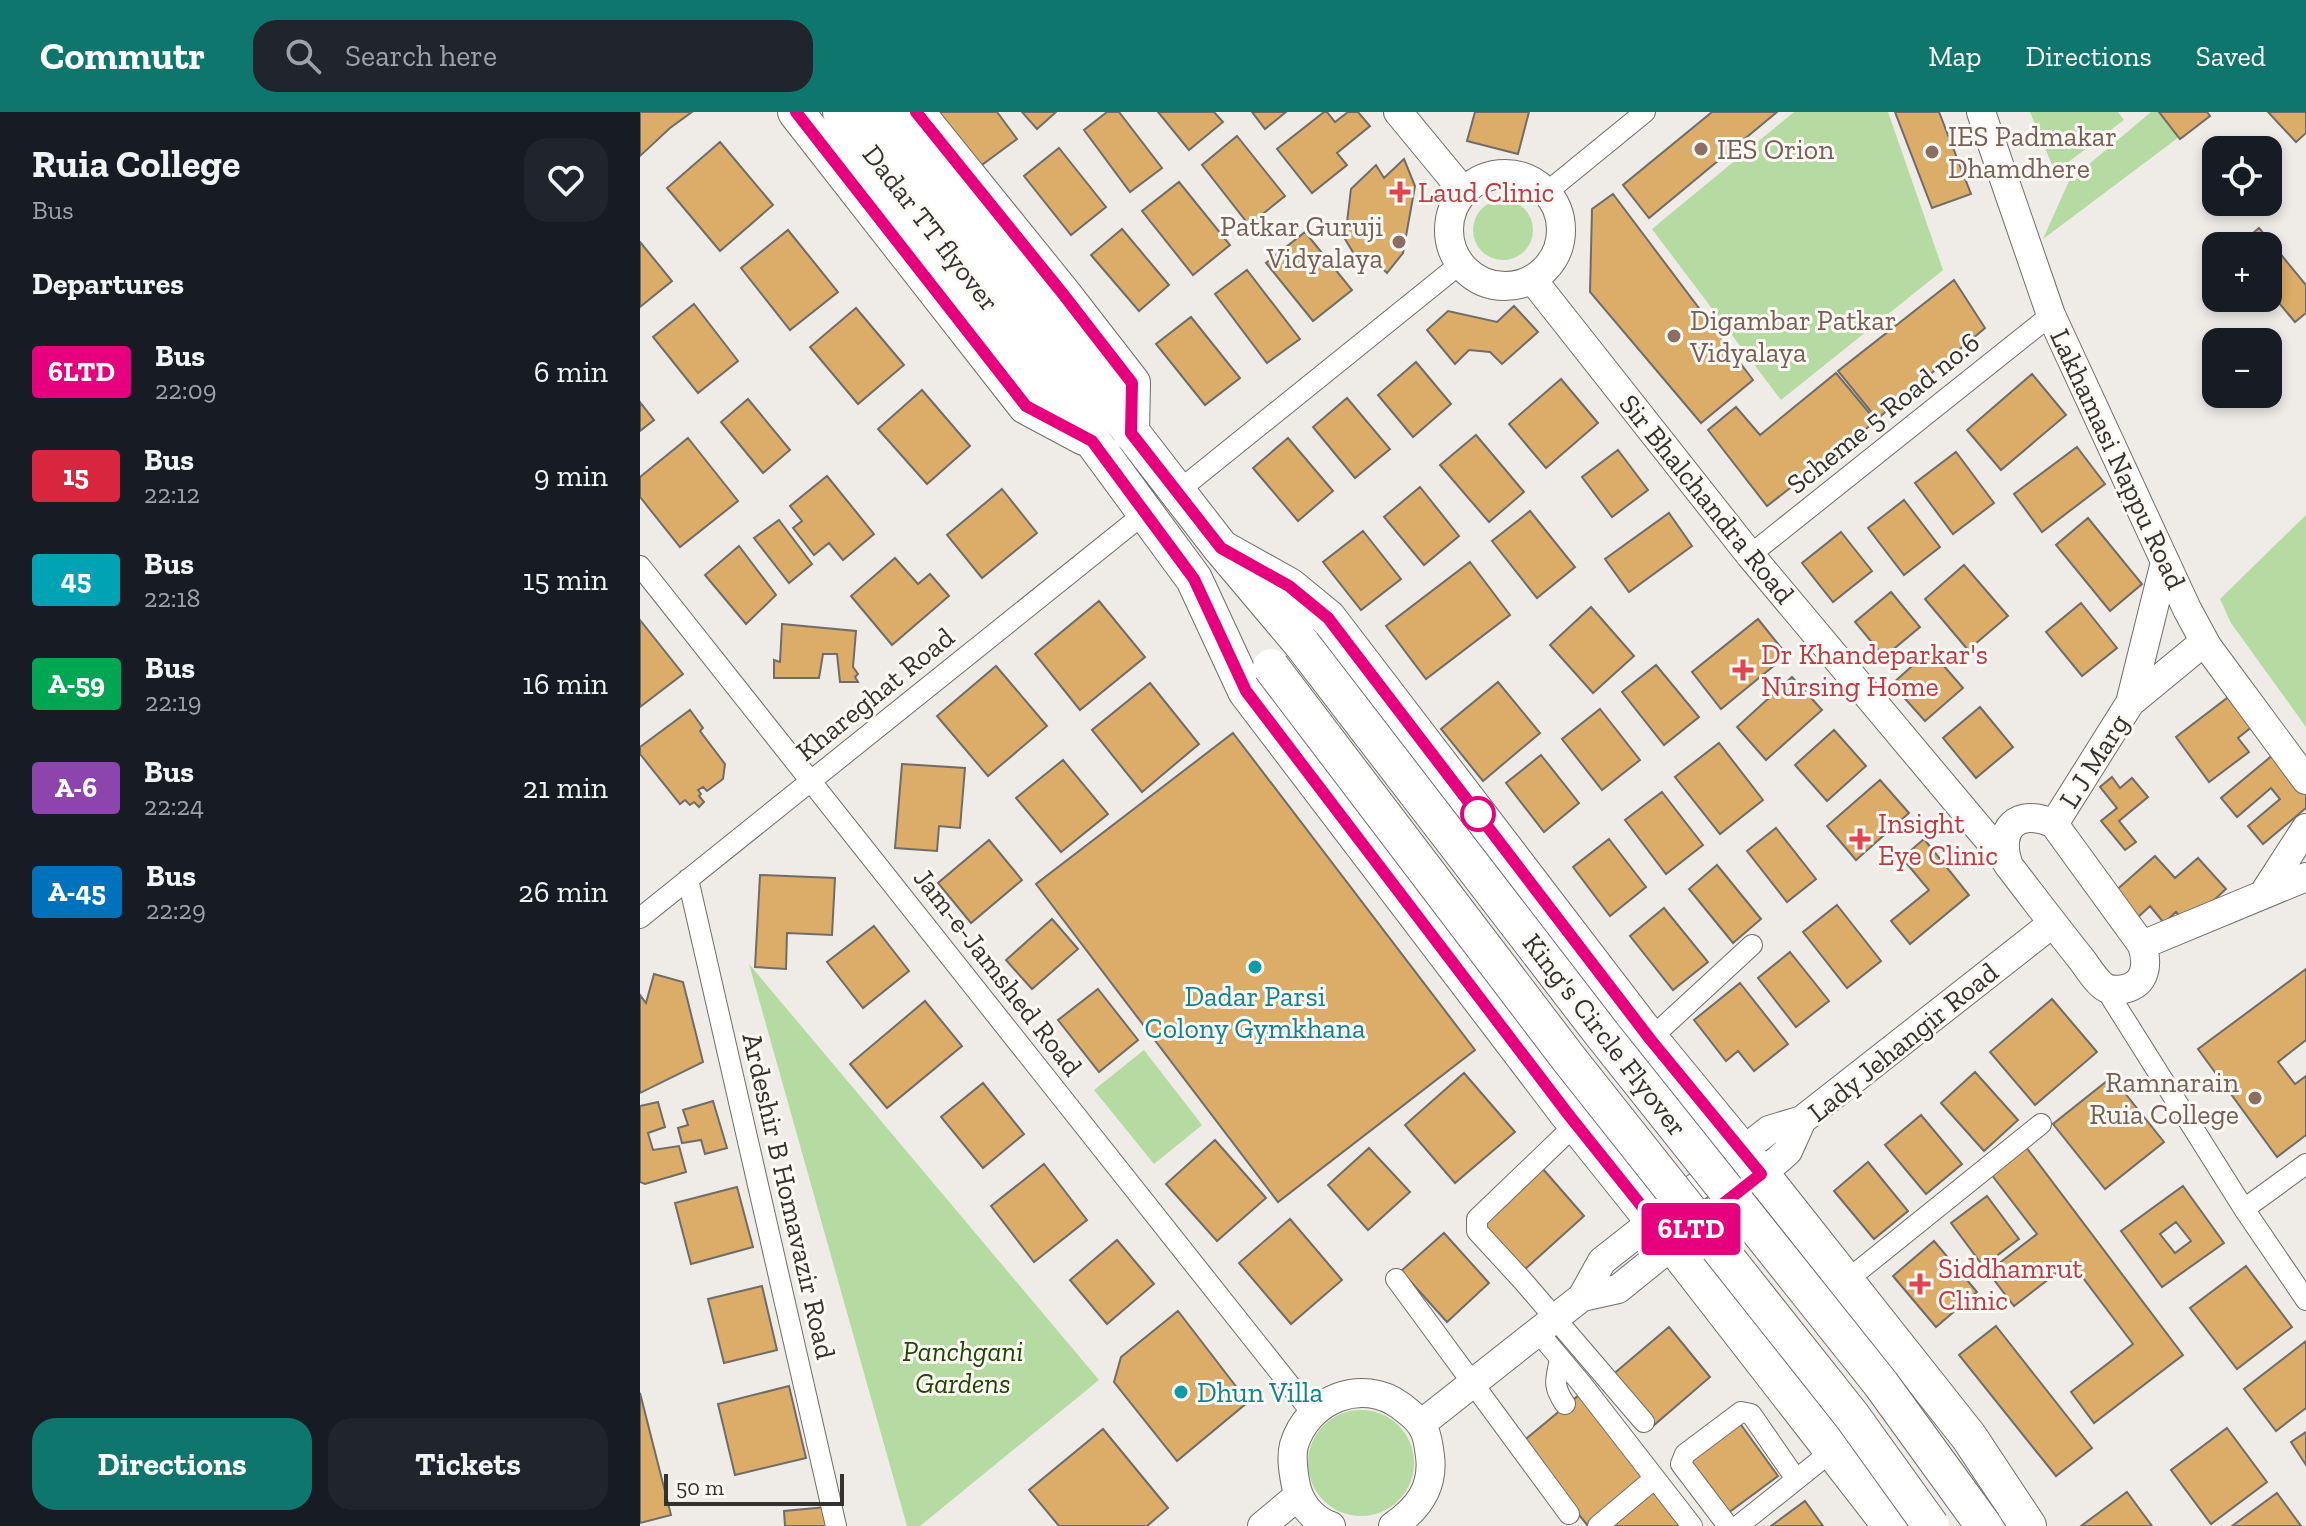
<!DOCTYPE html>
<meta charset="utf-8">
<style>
body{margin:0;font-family:"Zilla Slab",serif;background:#20242c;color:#f1f3f6;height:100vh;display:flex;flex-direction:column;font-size:30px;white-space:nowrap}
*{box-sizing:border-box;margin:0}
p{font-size:26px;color:#9ea1a6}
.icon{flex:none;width:44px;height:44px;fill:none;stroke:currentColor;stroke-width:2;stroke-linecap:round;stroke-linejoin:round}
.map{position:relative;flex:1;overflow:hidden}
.details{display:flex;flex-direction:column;background:#171b24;width:640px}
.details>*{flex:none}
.badge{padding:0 16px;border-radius:6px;font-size:28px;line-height:52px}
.buttons{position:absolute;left:1562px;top:24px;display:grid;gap:16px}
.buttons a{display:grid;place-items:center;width:80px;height:80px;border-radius:16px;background:#171b24;box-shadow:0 4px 12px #0003;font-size:40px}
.scale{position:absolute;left:24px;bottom:20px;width:180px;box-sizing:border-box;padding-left:8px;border:4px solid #343230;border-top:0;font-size:22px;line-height:28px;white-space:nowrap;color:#343230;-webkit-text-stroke:6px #fdf9f4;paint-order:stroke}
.map>.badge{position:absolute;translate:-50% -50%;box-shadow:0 0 0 4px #fff}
h2{padding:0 32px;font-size:30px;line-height:72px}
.round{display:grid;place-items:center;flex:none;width:84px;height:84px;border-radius:24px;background:#20242c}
.headline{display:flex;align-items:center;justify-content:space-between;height:136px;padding:0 32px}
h1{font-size:38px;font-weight:700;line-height:60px}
.button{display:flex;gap:16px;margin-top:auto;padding:16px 32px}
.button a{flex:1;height:92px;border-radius:24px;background:#0f766e;color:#fff;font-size:32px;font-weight:700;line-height:92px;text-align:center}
.button a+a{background:#20242c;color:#f1f3f6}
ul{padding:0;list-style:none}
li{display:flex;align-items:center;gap:24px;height:104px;padding:0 32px}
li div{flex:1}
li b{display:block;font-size:30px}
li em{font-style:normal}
li .badge{min-width:88px;font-weight:700;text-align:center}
header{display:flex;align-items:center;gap:48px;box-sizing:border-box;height:112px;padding:0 40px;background:#0f766e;color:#fff}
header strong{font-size:38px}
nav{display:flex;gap:44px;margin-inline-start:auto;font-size:28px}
.search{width:560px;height:72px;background:#20242c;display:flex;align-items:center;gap:20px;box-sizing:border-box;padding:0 28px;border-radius:24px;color:#9ea1a6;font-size:30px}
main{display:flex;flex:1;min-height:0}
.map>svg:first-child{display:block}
.green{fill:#b5daa2}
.building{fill:#dcac69;stroke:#706c68;stroke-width:2;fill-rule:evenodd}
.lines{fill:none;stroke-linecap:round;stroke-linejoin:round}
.street-casing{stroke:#716e6a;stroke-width:22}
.secondary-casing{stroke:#716e6a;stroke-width:30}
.highway-casing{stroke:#716e6a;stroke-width:38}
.street{stroke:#fff;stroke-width:20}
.secondary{stroke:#fff;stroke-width:28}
.highway{stroke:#fff;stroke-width:36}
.highway-bridge-casing{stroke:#716e6a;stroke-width:38;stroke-linecap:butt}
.highway-bridge{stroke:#fff;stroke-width:36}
.line-casing{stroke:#fff;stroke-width:18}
.line{stroke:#e6007e;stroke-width:12}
.education-dot{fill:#8d6e63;stroke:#fdf9f4;stroke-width:3}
.health-dot{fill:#e0444e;stroke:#fdf9f4;stroke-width:3}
.stop-dot{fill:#fff;stroke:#e6007e;stroke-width:4}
.culture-dot{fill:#0f9aa8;stroke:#fdf9f4;stroke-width:3}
.labels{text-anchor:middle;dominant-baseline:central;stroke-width:6;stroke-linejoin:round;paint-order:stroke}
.education-label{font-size:28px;fill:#785e54;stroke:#fdf9f4;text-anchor:start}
.health-label{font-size:28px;fill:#be3a42;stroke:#fdf9f4;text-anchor:start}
.street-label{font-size:28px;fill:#343230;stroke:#fdf9f4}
.culture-label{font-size:28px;fill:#0d838f;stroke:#fdf9f4}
.park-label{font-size:28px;font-style:italic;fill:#1f4600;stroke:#fdf9f4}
</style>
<header>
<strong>Commutr</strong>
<div class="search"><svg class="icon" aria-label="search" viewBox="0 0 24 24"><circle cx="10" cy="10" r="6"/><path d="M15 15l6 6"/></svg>Search here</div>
<nav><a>Map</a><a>Directions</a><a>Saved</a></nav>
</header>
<main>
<section class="details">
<div class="headline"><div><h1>Ruia College</h1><p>Bus</p></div><a class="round"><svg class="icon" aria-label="heart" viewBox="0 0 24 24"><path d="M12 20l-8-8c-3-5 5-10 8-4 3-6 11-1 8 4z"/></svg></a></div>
<h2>Departures</h2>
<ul>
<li><span class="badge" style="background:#e6007e;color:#fff">6LTD</span><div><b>Bus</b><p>22:09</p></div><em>6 min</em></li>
<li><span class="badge" style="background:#d7263d;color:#fff">15</span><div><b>Bus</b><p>22:12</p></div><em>9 min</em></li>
<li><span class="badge" style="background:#00a3b4;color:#fff">45</span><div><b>Bus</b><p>22:18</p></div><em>15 min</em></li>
<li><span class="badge" style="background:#00a651;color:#fff">A-59</span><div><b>Bus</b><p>22:19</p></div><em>16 min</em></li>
<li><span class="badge" style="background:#8e44ad;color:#fff">A-6</span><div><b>Bus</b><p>22:24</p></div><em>21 min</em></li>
<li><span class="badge" style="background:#0072bc;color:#fff">A-45</span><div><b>Bus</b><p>22:29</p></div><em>26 min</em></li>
</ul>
<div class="button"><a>Directions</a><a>Tickets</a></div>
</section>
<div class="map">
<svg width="1666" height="1414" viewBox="0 0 1666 1414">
<rect width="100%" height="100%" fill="#efebe6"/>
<path class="green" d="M1154,0H1248L1303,158L1141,288L1012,117Z
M1390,0H1478L1484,8L1415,60Z
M1511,0H1520L1539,25L1403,127L1429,69Z
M833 118a30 30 0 1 1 60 0a30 30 0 1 1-60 0Z
M1666,403V615L1591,511L1580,487Z
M109,852L459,1268L280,1414H267Z
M504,938L562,1013L514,1052L454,978Z
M668 1351a53 53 0 1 1 106 0a53 53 0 1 1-106 0Z"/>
<path class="building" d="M0,0H52L30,16L0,44Z
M299,0H357L377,27L339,55Z
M382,0H416L397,17Z
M467,0H479L522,56L490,80L444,18Z
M518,0H574L583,10L549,38Z
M612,0H646L625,17Z
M684,0H687L695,10L708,0H718L730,14L697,41L707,53L672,81L637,37Z
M835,0H889L878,42L827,29Z
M1072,0H1137L1009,106L983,73Z
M1255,0H1299L1331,82L1292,96Z
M1519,0H1567L1570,4L1540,27Z
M1628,0H1666V21L1656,30Z
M597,24L645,84L609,113L562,53Z
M80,30L133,93L80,139L27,76Z
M419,36L466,95L431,123L384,64Z
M764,47L775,74L763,141L747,161L727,141L717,147L705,127L711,77L736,53L744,66Z
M539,70L590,133L553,163L502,99Z
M973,82L1113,268L1061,311L950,180L952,97Z
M1619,116L1666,173V201L1655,210L1628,178V134H1598Z
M482,117L529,173L499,199L451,143Z
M148,118L198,180L150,218L101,156Z
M665,120L712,178L673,209L626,151Z
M0,130L32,169L0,195Z
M607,158L660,227L627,251L575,182Z
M1314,168L1345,216L1237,307L1198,259Z
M54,192L98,249L58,281L13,225Z
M874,194L898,220L862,252L850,240L829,238L815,252L787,218L808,199L857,210Z
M216,196L264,253L218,292L170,235Z
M551,205L600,266L565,293L516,232Z
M776,250L811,292L773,325L738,283Z
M1196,261L1236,309L1127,394L1068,318L1096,295L1120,323Z
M1392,262L1426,303L1361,358L1327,318Z
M921,267L958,311L906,356L869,312Z
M282,278L330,334L287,372L238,317Z
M707,286L750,337L715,366L673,315Z
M108,287L150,338L123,361L81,310Z
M0,290L14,308L0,319Z
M836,323L884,380L849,410L800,353Z
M48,326L98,389L40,435L0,385V365Z
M648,326L693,379L658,409L613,356Z
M1437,335L1465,372L1402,420L1374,382Z
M978,338L1008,378L972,405L942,365Z
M1316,340L1354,391L1313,422L1275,371Z
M187,364L234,422L203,448L189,431L174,443L153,416L162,409L150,394Z
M780,375L819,424L784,453L744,405Z
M362,377L397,421L342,466L307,423Z
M1264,388L1300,435L1264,463L1228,416Z
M890,399L935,455L897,486L852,429Z
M1029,401L1052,434L989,480L965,447Z
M1448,406L1502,472L1470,499L1416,433Z
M139,408L172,452L149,471L114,426Z
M723,419L761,467L721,498L683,450Z
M1201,420L1232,459L1193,490L1162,451Z
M99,434L136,483L106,512L65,463Z
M255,446L278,472L290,462L309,484L252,533L211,484Z
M830,450L870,503L786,567L746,514Z
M1324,453L1368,504L1328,538L1285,487Z
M1251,480L1280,515L1244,545L1215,510Z
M459,489L505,545L440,598L395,542Z
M1441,491L1477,536L1442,564L1406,520Z
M951,495L994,544L953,581L910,533Z
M1118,507L1147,543L1081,597L1052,560Z
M0,508L43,562L0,595Z
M142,512L216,519L213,555L218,562L215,565L218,570H200L197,542H183L179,566H134V548L140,550Z
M1290,538L1323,576L1285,609L1252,572Z
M1016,553L1059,605L1024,633L982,580Z
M356,554L407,614L348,664L297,604Z
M1152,565L1182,598L1126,648L1097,615Z
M858,570L900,621L843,669L801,617Z
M510,571L559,632L502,680L452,618Z
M1595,580L1618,610L1598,626L1609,640L1569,670L1536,625Z
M1340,595L1373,635L1336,666L1303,626Z
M960,597L1000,648L962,678L922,627Z
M50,598L63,616L60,619L85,652L83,667L67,679L63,675L58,678L61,682L59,684L64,690L59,695L54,690L50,693L45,688L40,692L0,642V635Z
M1194,618L1226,654L1187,689L1155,653Z
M593,621L835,938L638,1090L396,772Z
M1079,631L1123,688L1080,722L1035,665Z
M1634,642L1666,681V696L1623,732L1608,714L1640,687L1631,676L1597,705L1581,686Z
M901,643L939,691L904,720L866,671Z
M423,648L468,702L421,740L376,686Z
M262,652L325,656L320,716L299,714L297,739L255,736Z
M1472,665L1480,676L1492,666L1508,685L1479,709L1496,730L1485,738L1461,709L1477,696L1460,675Z
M1240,668L1269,701L1216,748L1187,714Z
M1022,680L1063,733L1026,762L985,708Z
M1136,716L1176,767L1147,790L1107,739Z
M969,727L1006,775L970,804L933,755Z
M1284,727L1329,783L1270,832L1251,809L1289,778L1262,746Z
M349,728L382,768L331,811L298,771Z
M1515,744L1535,766L1558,746L1586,777L1547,813L1536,800L1524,811L1510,794L1496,807L1473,781Z
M1077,753L1121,807L1093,831L1049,777Z
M120,763L195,766L192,823L147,821L146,857L115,855Z
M1197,793L1241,849L1207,876L1163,820Z
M1024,796L1068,850L1033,878L990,824Z
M412,807L438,837L392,877L366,848Z
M234,814L269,859L223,896L187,850Z
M1150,840L1189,889L1156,915L1118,866Z
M1666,857V928L1638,950L1655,972L1666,964V1023L1637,1045L1558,937Z
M14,862L43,870L63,950L0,981V883L6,891Z
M1100,871L1148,932L1114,959L1098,939L1086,949L1054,908Z
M458,877L498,928L459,960L418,908Z
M1412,887L1457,940L1395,993L1350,940Z
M285,889L322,934L247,996L210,952Z
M1335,960L1378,1008L1344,1039L1301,991Z
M824,961L875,1020L815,1071L765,1013Z
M1472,965L1524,1030L1465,1077L1413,1012Z
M343,971L384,1022L343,1056L301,1005Z
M73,989L87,1036L65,1042L61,1028L42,1031L38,1016L48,1013L43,998Z
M18,990L25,1015L8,1021L13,1038L39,1034L46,1060L5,1072L0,1070V994Z
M1281,1003L1322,1052L1286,1082L1245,1033Z
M575,1028L626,1086L577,1129L526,1072Z
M1383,1031L1543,1243L1454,1311L1431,1280L1493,1232L1431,1150L1374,1194L1348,1160L1397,1122L1348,1058Z
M729,1036L770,1080L728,1118L688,1073Z
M1228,1050L1268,1099L1234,1127L1194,1079Z
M404,1052L447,1108L394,1150L351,1094Z
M903,1057L944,1104L882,1160L841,1112Z
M1543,1074L1584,1131L1522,1175L1481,1119ZM1536,1110L1551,1129L1535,1141L1520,1122Z
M97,1075L113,1135L51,1152L35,1091Z
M1347,1084L1379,1127L1343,1154L1311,1111Z
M650,1107L702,1168L651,1212L599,1151Z
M804,1121L849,1171L807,1210L761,1159Z
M477,1128L514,1172L467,1212L430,1168Z
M1294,1129L1337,1180L1296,1215L1253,1164Z
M1606,1154L1652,1215L1597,1257L1550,1196Z
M122,1174L137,1238L84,1251L68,1187Z
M538,1199L608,1290L537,1349L474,1270L481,1245Z
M1356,1214L1452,1336L1416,1364L1319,1243Z
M1029,1215L1070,1265L1013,1314L971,1264Z
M1666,1229V1296L1636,1319L1604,1277Z
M149,1274L166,1346L95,1363L78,1292Z
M0,1281L31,1403L0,1411Z
M939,1283L1007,1364L948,1414L881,1331Z
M1099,1310L1138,1364L1088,1401L1049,1347Z
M1587,1316L1627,1370L1571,1412L1531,1358Z
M463,1317L528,1396L507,1414H419L389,1378Z
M1666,1320V1353L1651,1330Z
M1011,1376L1042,1414H963Z
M1487,1380L1512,1414H1441Z
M1637,1381L1661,1414H1592Z
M1165,1389L1183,1414H1131Z
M186,1395L188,1414H145L144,1399Z"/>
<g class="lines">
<defs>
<path id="street" d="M907,80L1005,0
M537,380L820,152
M1110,443L1411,203
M0,454L672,1301
M48,767L196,1414
M0,806L505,401
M1465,876L1604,1097L1666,1188
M1010,927L1112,833
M936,1012L837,1107V1119L883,1169L1004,1310
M1604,1097L1666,1052
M756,1167L929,1402
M1206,1169L1401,1012
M898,1220L941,1271L1052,1414
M920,1247C916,1268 912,1273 925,1292
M958,1414L1015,1366
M1088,1414L1041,1352L1045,1342L1101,1300L1111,1302L1156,1367
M1098,1414L1192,1339"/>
<path id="secondary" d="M758,0L824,80
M1341,0L1411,203L1547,497L1567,534L1666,668
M809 118a56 56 0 1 1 112 0a56 56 0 1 1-112 0Z
M892,167L1110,443L1364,746L1369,754C1393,785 1417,817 1442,848C1448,856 1457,871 1466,876C1471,878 1479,878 1484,877C1507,872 1508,851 1502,833L1414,712C1378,695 1355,716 1369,754
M1490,591L1525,450
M1414,712L1490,591L1564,530
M1624,781L1666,716
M1502,833L1666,765
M942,1185L962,1149L1129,1018L1162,1008
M781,1312L942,1185L978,1177L1138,1048L1148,1039L1162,1008L1413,811
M622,1414L658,1384
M691,1414C671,1407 658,1389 655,1369C653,1357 651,1345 654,1333C668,1287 722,1265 761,1294C771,1302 780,1308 785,1320C788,1327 789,1336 790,1344C794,1376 778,1397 753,1414"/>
<path id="highway" d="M156,0L386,294L444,325
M201,0L382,233L554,467L606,579L928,1002L1032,1132L1251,1414
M240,0L410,215L581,436L662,532
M276,0L423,182L492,271L491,321
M581,436L649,474L688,506L1010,927L1121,1062L1329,1325L1388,1414"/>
</defs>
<use href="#street" class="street-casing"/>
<use href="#secondary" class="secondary-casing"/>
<use href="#highway" class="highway-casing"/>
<use href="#street" class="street"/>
<use href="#secondary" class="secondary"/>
<use href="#highway" class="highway"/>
<defs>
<path id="highway-bridge" d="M662,532L962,922L1241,1272L1344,1414
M631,555L929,947L1212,1304L1291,1414"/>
</defs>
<use href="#highway-bridge" class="highway-bridge-casing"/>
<use href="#highway-bridge" class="highway-bridge"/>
</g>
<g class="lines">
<defs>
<path id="line" d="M156,0L386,294L452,329L554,467L606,579L928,1002L1032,1132L1121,1062L1010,927L688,506L649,474L581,436L491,321L492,271L423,182L276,0"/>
</defs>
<use href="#line" class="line-casing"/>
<use href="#line" class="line"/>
</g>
<g class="education-dot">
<circle cx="1061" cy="37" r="8"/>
<circle cx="1292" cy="40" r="8"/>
<circle cx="759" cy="130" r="8"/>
<circle cx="1034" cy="224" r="8"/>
<circle cx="1615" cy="986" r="8"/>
</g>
<g class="health-dot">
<path d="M756 68h8v8h8v8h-8v8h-8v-8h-8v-8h8z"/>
<path d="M1099 546h8v8h8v8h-8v8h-8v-8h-8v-8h8z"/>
<path d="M1216 715h8v8h8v8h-8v8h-8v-8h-8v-8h8z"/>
<path d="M1276 1160h8v8h8v8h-8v8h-8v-8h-8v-8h8z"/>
</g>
<circle class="stop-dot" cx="838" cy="702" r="16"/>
<g class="culture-dot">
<circle cx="615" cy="855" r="8"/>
<circle cx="541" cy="1280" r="8"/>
</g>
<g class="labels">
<g class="education-label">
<text x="1308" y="24">IES Padmakar<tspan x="1308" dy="32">Dhamdhere</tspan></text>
<text x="1077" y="37">IES Orion</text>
<text x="743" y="114" text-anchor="end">Patkar Guruji<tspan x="743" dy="32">Vidyalaya</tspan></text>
<text x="1050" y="208">Digambar Patkar<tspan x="1050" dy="32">Vidyalaya</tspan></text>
<text x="1599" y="970" text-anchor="end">Ramnarain<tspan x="1599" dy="32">Ruia College</tspan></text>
</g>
<g class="health-label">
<text x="778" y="80">Laud Clinic</text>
<text x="1121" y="542">Dr Khandeparkar's<tspan x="1121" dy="32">Nursing Home</tspan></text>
<text x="1238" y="711">Insight<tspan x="1238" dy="32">Eye Clinic</tspan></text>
<text x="1298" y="1156">Siddhamrut<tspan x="1298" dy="32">Clinic</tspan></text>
</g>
<g class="street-label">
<text transform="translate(291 116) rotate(52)">Dadar TT flyover</text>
<text transform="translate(1243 301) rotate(-39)">Scheme 5 Road no.6</text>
<text transform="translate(1478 347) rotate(65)">Lakhamasi Nappu Road</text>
<text transform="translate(1067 387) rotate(51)">Sir Bhalchandra Road</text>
<text transform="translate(235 582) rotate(-39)">Khareghat Road</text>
<text transform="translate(1454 649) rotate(-58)">L J Marg</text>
<text transform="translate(358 860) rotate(52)">Jam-e-Jamshed Road</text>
<text transform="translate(965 923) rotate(52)">King's Circle Flyover</text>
<text transform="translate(1263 930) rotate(-39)">Lady Jehangir Road</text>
<text transform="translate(149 1084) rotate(77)">Ardeshir B Homavazir Road</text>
</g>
<g class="culture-label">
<text x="615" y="884">Dadar Parsi<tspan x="615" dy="32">Colony Gymkhana</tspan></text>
<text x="557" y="1280" text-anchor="start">Dhun Villa</text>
</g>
<g class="park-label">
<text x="323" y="1239">Panchgani<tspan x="323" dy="32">Gardens</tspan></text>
</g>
</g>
</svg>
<div class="buttons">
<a><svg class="icon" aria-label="locate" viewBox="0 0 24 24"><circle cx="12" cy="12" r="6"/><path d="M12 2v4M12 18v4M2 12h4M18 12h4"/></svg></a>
<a>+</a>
<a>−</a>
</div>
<div class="scale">50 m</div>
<b class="badge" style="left:1051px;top:1117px;background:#e6007e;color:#fff">6LTD</b>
</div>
</main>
